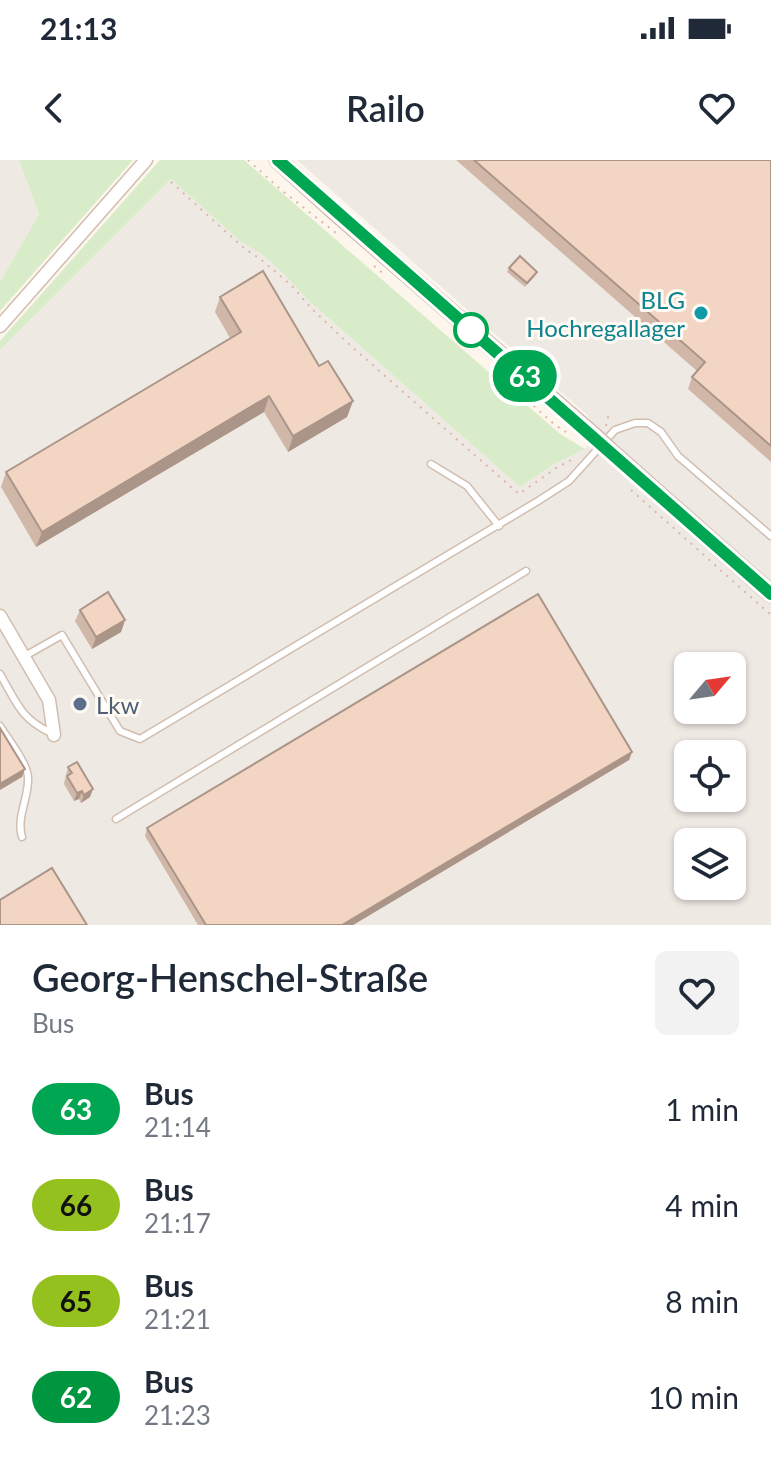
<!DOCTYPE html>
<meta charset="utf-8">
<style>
body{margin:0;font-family:Lato,sans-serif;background:#f2f2f3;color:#1f2937;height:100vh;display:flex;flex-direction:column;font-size:30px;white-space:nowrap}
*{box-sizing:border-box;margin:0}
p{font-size:26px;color:#747a83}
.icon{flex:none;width:44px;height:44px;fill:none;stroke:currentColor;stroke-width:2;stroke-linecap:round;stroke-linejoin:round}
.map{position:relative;height:765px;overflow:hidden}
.panel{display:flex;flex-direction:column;background:#fff;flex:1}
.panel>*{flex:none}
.badge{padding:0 16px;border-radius:26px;font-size:28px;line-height:52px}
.needle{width:52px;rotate:61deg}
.controls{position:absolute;left:674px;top:492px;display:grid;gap:16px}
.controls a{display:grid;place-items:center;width:72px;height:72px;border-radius:12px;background:#fff;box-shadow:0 2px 6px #0004;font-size:40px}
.map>.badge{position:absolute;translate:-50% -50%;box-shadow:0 0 0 4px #fff}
.round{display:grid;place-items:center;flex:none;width:84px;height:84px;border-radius:12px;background:#f2f2f3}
.headline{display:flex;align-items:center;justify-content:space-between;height:136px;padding:0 32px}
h1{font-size:38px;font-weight:600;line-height:60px}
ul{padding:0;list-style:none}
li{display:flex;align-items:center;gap:24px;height:96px;padding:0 32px}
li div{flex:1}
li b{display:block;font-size:30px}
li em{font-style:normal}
li .badge{min-width:88px;font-weight:700;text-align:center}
.status{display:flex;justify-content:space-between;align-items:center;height:56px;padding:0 40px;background:#fff;direction:ltr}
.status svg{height:22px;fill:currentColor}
header{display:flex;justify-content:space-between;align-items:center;height:104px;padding:0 32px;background:#fff;font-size:36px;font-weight:600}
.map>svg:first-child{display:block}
.industrial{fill:#efe9e4;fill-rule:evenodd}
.green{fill:#d8ecc9}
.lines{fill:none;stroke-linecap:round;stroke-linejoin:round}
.service-casing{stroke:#d1beb0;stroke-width:9}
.minor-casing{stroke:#d1beb0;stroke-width:15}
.tertiary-casing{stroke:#d1beb0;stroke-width:19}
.path{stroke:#d9b8a5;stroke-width:2;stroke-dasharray:2 6;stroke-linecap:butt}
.service{stroke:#fff;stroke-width:6}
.minor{stroke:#fff;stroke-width:12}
.tertiary{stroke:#fff;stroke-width:16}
.tertiary-bridge-casing{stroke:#d1beb0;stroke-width:19;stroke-linecap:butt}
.tertiary-bridge{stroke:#fff;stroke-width:16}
.wall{fill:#d1b7a8}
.shaded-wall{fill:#aa9588}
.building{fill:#f3d5c3;stroke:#aa9588;stroke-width:2}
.line-casing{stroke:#fff;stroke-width:18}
.line{stroke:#00a651;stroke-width:12}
.culture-dot{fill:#0f9aa8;stroke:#fffaf3;stroke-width:3}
.stop-dot{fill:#fff;stroke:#00a651;stroke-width:4}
.service-dot{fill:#5c6f8a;stroke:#fffaf3;stroke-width:3}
.labels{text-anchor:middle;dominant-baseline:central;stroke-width:6;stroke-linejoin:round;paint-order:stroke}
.culture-label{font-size:24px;fill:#0d838f;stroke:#fffaf3;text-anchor:end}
.service-label{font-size:24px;fill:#4e5e75;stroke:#fffaf3;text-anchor:start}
</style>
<div class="status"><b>21:13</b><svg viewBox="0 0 49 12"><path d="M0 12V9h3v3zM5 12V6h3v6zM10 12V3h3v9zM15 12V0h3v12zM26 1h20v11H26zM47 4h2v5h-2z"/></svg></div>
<header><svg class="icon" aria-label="back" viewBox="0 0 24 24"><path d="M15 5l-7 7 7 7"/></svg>Railo<svg class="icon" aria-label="heart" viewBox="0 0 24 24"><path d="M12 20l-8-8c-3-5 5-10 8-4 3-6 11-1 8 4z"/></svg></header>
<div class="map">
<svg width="771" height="765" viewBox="0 0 771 765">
<rect width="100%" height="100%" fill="#fdf6ec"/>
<path class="industrial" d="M0,0H19L39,54L0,122Z
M297,0H771V765H0V190L171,19L241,82L255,89L284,112L308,140L520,327L554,304L585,289L599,273L586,254ZM688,506H732V550H688ZM688,594H732V638H688ZM688,682H732V726H688Z"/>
<path class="green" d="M19,0H133L0,151V122L39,54Z
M160,0H244L559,273L585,289L554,304L520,327L308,140C288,117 269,96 241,82L171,19L0,190V181Z"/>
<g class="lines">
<defs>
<path id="service" d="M431,304L467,326L499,366
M25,496L62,475L120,571L140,579L538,341L569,321L615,270L635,263H648L661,272L678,296L771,376
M0,514C17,543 20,558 51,573
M0,566C8,579 28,604 28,618C29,638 16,657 22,677
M116,659L526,411"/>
<path id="minor" d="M0,166L146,0
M0,456L49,540L54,575"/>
<path id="tertiary" d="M278,0L332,49L595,277
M610,291L771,434"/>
</defs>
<use href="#service" class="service-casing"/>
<use href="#minor" class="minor-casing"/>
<use href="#tertiary" class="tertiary-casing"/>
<path class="path" d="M248,0L280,29L336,73
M171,22L245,89L259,98L291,125L312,149L351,186L519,334L556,308L575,298
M374,106L385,115
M504,219L555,265L566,272
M606,266L609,253
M631,330L771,455"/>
<use href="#service" class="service"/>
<use href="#minor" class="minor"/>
<use href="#tertiary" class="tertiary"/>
<defs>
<path id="tertiary-bridge" d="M595,277L610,291"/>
</defs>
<use href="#tertiary-bridge" class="tertiary-bridge-casing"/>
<use href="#tertiary-bridge" class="tertiary-bridge"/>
</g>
<path class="wall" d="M456,0H771V302L688,229L692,217L697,211Z
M509,108L537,112L535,116L525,127L507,112Z
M220,137L319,206L353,241L347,257L288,292L264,252L36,387L1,327L6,312L230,178L215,152Z
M80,450L125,460L121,472L92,489L75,461Z
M632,592L629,600L353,765H198L145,676L147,668Z
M68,607L90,637L81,643L79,639L74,641L64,624Z"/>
<path class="shaded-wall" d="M269,236L264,252L36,387L42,372Z
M353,241L347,257L288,292L293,276Z
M125,460L121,472L92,489L96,477Z
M632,592L629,600L353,765H342Z
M25,609L22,617L0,630V624Z
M93,629L90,637L81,643L84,635Z
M82,631L79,639L74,641L77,633Z"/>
<path class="building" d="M474,0H771V286L692,217L705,202Z
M520,96L537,112L527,123L509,108Z
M263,111L319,206L328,201L353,241L293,276L269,236L42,372L6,312L241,172L220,137Z
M108,432L125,460L96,477L80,450Z
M538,434L632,592L342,765H206L147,668Z
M0,568L25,609L0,624Z
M77,602L93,629L84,635L82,631L77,633L67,616L72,613L68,607Z
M52,708L87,765H0V740Z"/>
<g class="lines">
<defs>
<path id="line" d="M278,0L771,434"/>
</defs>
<use href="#line" class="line-casing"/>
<use href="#line" class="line"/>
</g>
<circle class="culture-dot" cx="701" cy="153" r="8"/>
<circle class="stop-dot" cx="471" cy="170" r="16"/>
<circle class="service-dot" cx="80" cy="544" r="8"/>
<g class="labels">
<g class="culture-label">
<text x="685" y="139">BLG<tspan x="685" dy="28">Hochregallager</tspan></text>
</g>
<g class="service-label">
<text x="96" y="544">Lkw</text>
</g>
</g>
</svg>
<div class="controls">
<a><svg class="needle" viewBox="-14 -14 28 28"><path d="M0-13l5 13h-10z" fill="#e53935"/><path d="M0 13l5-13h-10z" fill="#747a83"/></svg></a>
<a><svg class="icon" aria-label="locate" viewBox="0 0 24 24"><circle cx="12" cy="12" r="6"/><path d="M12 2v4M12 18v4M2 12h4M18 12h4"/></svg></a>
<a><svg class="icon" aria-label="layers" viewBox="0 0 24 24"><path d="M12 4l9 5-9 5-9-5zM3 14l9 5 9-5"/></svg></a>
</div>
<b class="badge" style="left:525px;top:216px;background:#00a651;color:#fff">63</b>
</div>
<section class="panel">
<div class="headline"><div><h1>Georg-Henschel-Straße</h1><p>Bus</p></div><a class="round"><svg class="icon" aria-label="heart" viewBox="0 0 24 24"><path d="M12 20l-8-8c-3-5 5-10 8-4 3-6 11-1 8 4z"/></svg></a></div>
<ul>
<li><span class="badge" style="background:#00a651;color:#fff">63</span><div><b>Bus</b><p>21:14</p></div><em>1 min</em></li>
<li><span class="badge" style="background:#95c11f;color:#111">66</span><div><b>Bus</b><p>21:17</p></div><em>4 min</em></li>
<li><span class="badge" style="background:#95c11f;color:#111">65</span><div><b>Bus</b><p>21:21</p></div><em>8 min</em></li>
<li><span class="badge" style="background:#009640;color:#fff">62</span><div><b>Bus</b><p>21:23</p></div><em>10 min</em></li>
</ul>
</section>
